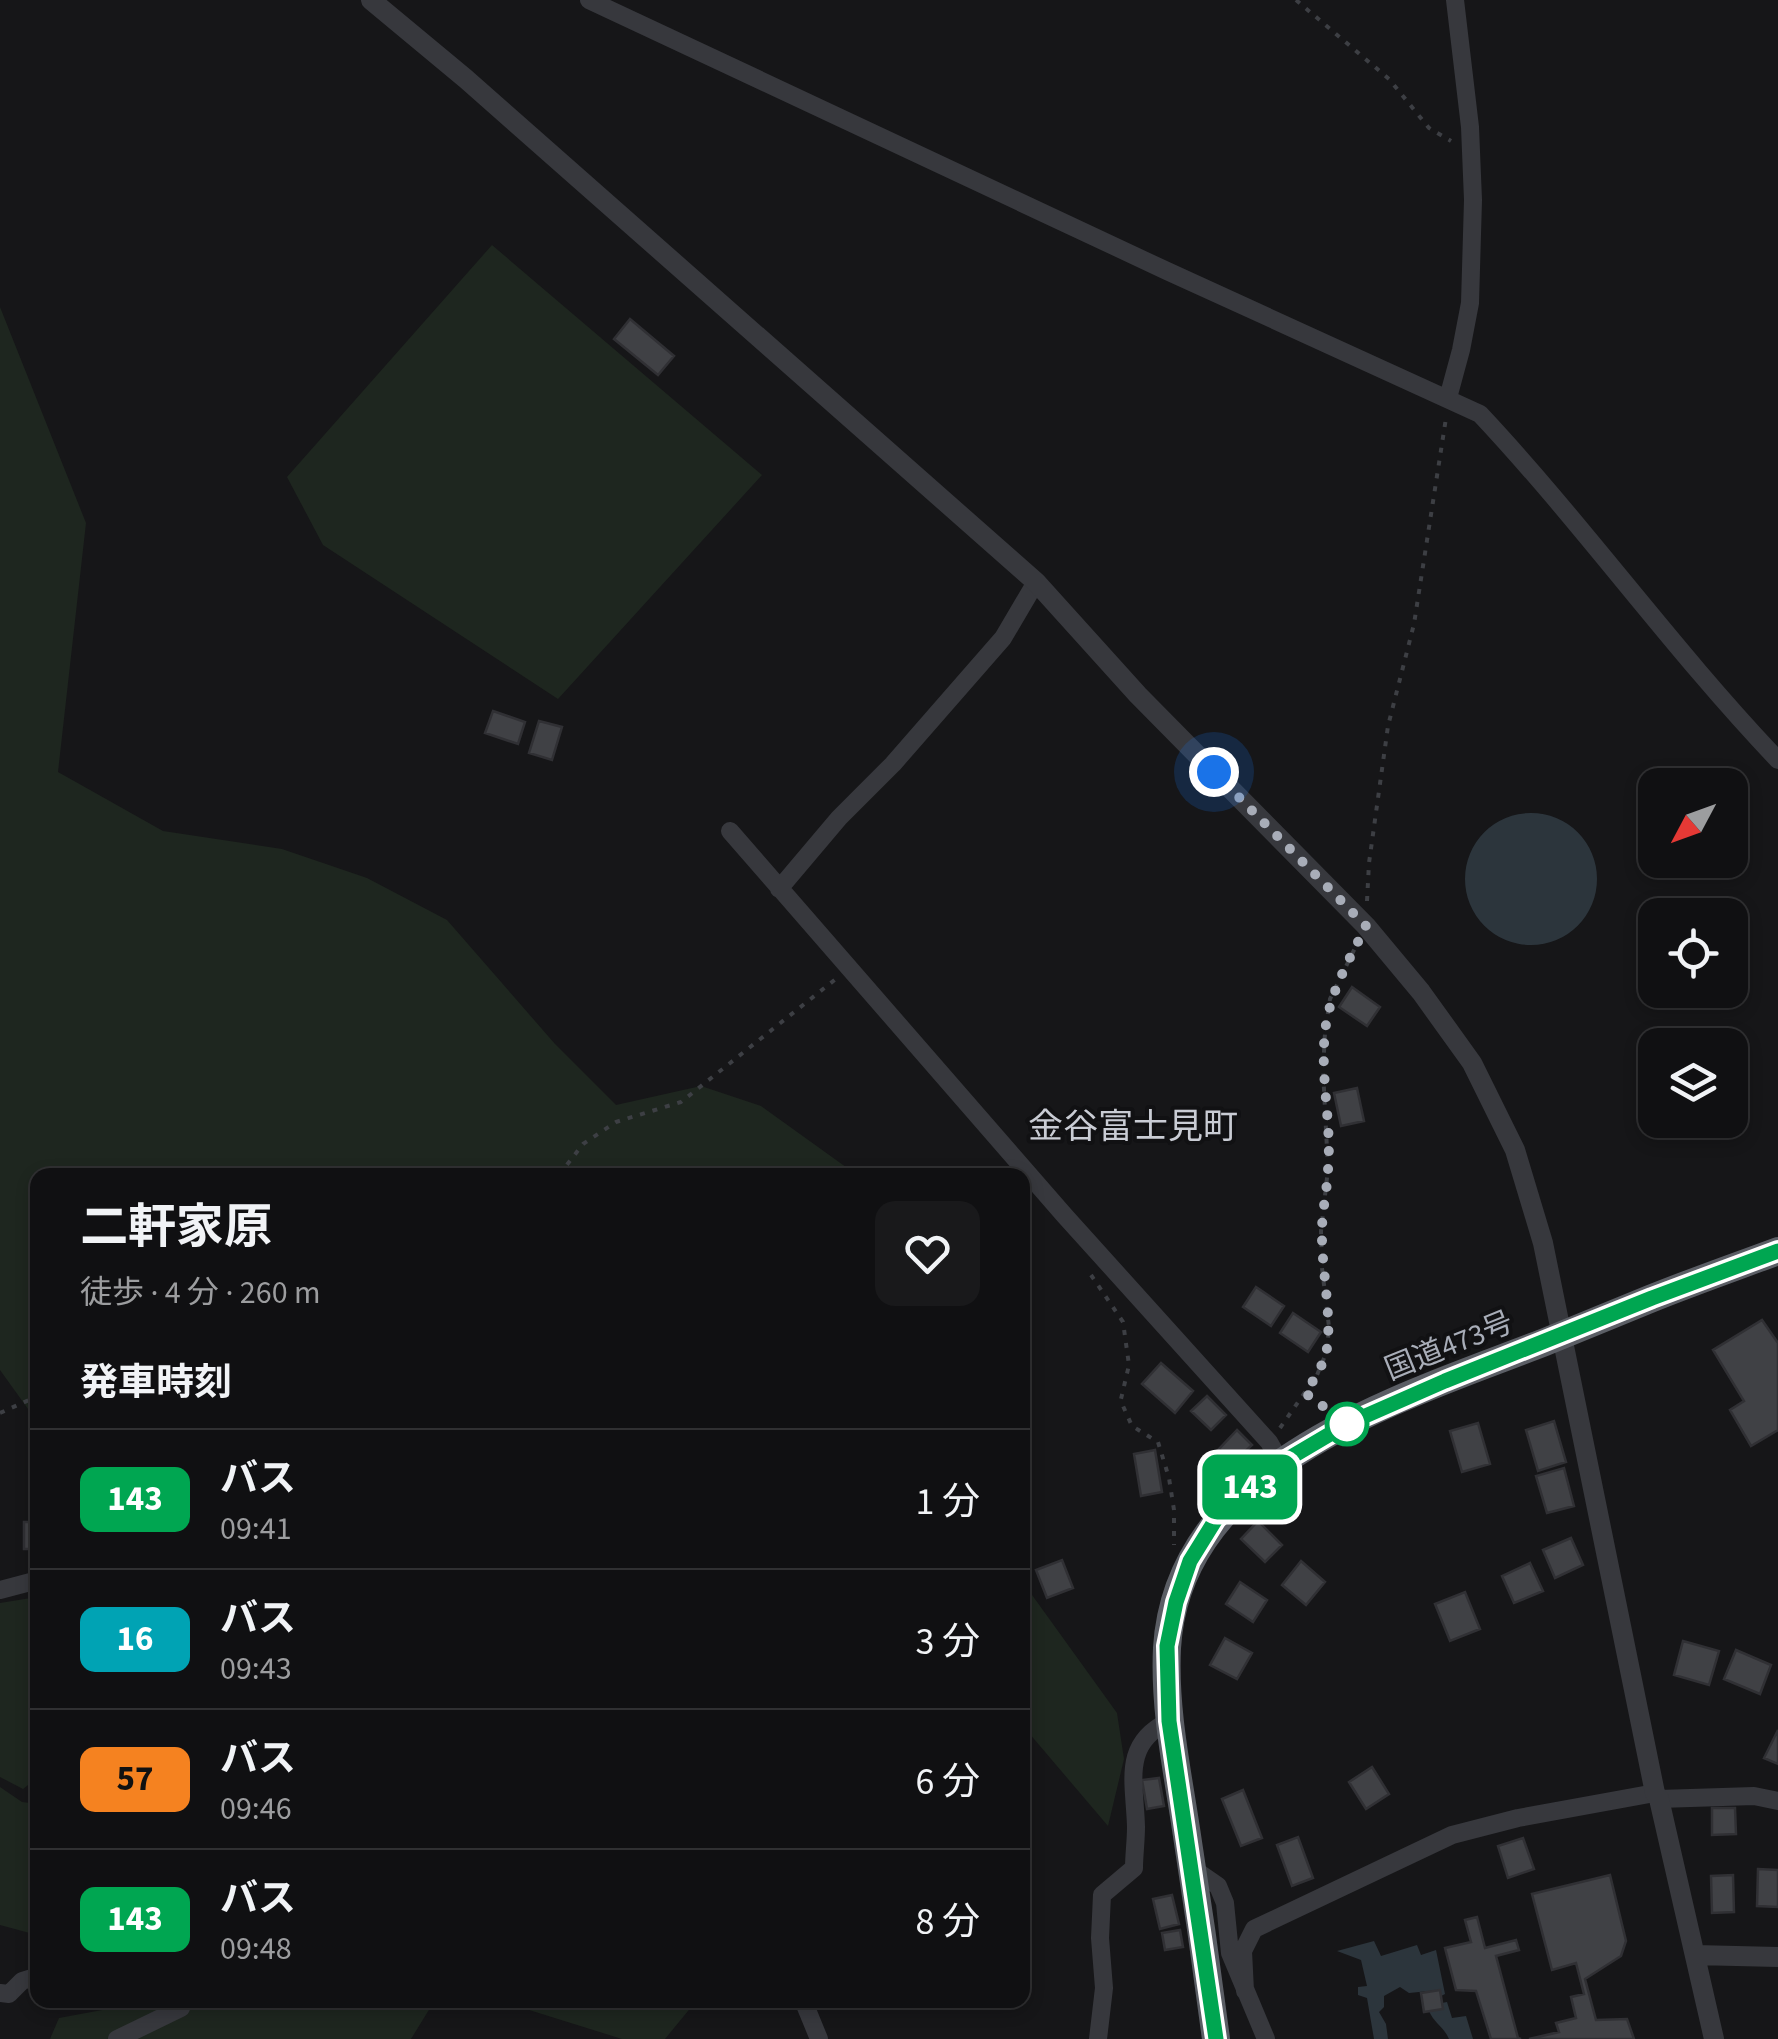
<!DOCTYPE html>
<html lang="ja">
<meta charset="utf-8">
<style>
body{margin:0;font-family:"Source Sans 3","Noto Sans JP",sans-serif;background:#19191b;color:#f1f3f6;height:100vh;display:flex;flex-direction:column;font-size:38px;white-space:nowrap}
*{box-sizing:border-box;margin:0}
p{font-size:32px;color:#9c9d9f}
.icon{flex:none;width:55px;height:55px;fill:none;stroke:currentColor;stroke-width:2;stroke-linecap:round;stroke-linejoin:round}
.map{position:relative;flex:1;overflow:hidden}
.side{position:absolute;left:30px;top:1168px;width:1000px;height:840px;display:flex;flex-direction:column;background:#101012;border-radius:20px;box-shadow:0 5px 15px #0003,0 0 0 2px #303032}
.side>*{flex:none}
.badge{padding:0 20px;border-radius:15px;font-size:35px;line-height:65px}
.needle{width:65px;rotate:229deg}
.fabs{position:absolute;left:1638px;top:768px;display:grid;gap:20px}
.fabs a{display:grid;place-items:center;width:110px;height:110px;border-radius:20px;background:#101012;box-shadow:0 5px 15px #0003,0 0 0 2px #303032;font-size:50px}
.you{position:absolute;width:50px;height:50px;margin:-25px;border:8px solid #fff;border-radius:50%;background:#1a73e8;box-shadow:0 0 0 15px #1a73e833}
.map>.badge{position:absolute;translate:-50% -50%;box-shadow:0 0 0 5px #fff}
h2{padding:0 50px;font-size:38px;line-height:90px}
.round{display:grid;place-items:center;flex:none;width:105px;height:105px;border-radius:20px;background:#19191b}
.overview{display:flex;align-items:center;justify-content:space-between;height:170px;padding:0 50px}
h1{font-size:48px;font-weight:700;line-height:75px}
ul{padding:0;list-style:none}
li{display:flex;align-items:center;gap:30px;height:140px;padding:0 50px;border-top:2px solid #303032}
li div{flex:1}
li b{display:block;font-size:38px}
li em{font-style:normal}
li .badge{min-width:110px;font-weight:700;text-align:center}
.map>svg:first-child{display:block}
.green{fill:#1e261f}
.water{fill:#2c353c}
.building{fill:#404145;stroke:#303034;stroke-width:2.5}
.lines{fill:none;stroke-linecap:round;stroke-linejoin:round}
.path{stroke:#3d3f44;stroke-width:4;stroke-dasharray:5 8;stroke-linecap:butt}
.minor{stroke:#37383d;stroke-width:18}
.tertiary{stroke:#37383d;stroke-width:20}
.trunk{stroke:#5b5e65;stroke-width:28}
.line-casing{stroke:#fff;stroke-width:22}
.line{stroke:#00a651;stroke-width:15}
.walk{stroke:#a8adb8;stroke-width:10;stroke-dasharray:0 18}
.stop-dot{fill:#fff;stroke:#00a651;stroke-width:5}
.labels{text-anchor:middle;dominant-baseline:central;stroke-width:8;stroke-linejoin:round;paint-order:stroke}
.street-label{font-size:30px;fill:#a8adb8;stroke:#111113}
.quarter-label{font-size:35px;fill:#c9ccd4;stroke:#111113}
</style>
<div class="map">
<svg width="1778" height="2039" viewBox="0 0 1778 2039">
<rect width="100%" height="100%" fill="#161618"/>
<path class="green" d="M492,245L762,475L558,699L323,545L287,477Z
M0,307L86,523L58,772L163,831L282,849L367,878L447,920L555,1044L616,1105L701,1086L761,1106L857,1175H38V1406L28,1409L0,1370Z
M1022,1581L1117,1713L1124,1759L1108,1826L1023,1726Z
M37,1597V1778L23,1789L0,1777V1603Z
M0,1787L22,1802L37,1804V1935L0,1925Z
M127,2000H435L411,2039H50L59,2018L113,2008Z
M528,2000H697L665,2039H622L526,2009Z"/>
<path class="water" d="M1465 879a66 66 0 1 1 132 0a66 66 0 1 1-132 0Z
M1374,1941L1381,1956L1417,1945L1421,1955L1436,1950L1445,1994L1441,1996L1439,1990L1409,1993L1400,1987L1384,1996V2007L1379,2012L1386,2024L1388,2039H1374L1367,1998L1358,1995V1987L1367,1986L1361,1960L1337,1951Z
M1447,2002L1452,2018L1466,2016L1473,2039H1449C1444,2027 1434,2023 1429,2011L1443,2009L1442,2003Z"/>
<path class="building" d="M630,319L674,356L658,375L614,339Z
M493,711L525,722L518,744L485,733Z
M539,721L562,727L552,760L529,753Z
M1352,987L1380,1007L1367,1026L1339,1007Z
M1357,1088L1364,1121L1341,1126L1334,1093Z
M1256,1287L1284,1306L1271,1326L1243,1307Z
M1293,1313L1321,1332L1308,1352L1280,1333Z
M1762,1320L1778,1343V1430L1751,1446L1730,1410L1744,1401L1713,1350Z
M1161,1363L1193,1391L1175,1413L1142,1384Z
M1207,1396L1226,1415L1211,1430L1191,1411Z
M1554,1421L1566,1462L1538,1471L1526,1430Z
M1478,1423L1490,1464L1462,1472L1450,1431Z
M1237,1430L1252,1445L1233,1463L1219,1449Z
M1155,1450L1162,1492L1141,1496L1134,1454Z
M1564,1468L1574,1506L1547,1513L1536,1476Z
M1258,1521L1282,1545L1265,1562L1241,1539Z
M24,1522H38V1549H24Z
M1571,1538L1583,1565L1555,1578L1543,1550Z
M1062,1560L1073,1588L1047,1598L1036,1570Z
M1301,1561L1325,1582L1306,1605L1282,1585Z
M1530,1563L1543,1591L1514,1603L1502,1576Z
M1240,1582L1267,1600L1253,1622L1226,1604Z
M1465,1592L1480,1629L1450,1641L1435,1604Z
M1225,1638L1252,1653L1237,1679L1210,1665Z
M1683,1641L1719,1651L1709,1685L1674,1675Z
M1736,1650L1771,1665L1760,1694L1724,1679Z
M1778,1730V1764L1764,1758Z
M1372,1767L1389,1794L1366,1809L1349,1782Z
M1159,1778L1164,1806L1147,1809L1142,1780Z
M1243,1790L1262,1838L1241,1846L1222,1799Z
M1712,1808H1735L1736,1834L1712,1835Z
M1298,1837L1313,1878L1292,1886L1277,1845Z
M1523,1838L1534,1869L1508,1878L1498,1846Z
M1758,1869L1778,1870V1907L1757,1906Z
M1610,1875L1626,1941L1621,1956L1585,1979L1596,2020L1627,2019L1634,2039H1529L1559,2032L1556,2023L1576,2018L1571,1997L1584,1994L1576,1963L1552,1970L1532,1894Z
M1733,1875L1734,1912L1712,1913L1711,1876Z
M1172,1895L1179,1924L1160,1929L1153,1899Z
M1477,1917L1485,1948L1516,1940L1519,1950L1496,1956L1518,2038L1521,2039H1491L1476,1991L1456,1990L1445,1948L1471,1942L1465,1920Z
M1180,1930L1183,1947L1165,1950L1162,1933Z
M1440,1990L1443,2009L1424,2012L1421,1993Z"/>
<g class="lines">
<path class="path" d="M1296,0L1389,79L1429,128L1451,141
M1367,901L1369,863L1388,726L1414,624L1446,418
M559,1175L583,1144L616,1122L681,1102L837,978
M1091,1275L1123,1322L1129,1365L1121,1399L1123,1406L1132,1426L1158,1442L1169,1478L1174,1510V1545
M0,1413L38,1396
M1280,1428L1317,1375L1327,1351L1329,1327L1322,1268L1321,1231L1328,1169L1323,1070L1325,1033L1330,999L1357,944"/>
<path class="minor" d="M589,0L1167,271L1480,414C1584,525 1673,650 1778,760
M1448,398L1461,350L1470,303L1473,200L1470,127L1455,0
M730,831L1065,1216L1269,1442L1281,1463
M779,889L839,818L893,764L1003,638L1036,582
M0,1590L38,1580
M1659,1799L1754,1796L1778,1801
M1192,1868L1218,1886L1225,1903L1230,1953L1266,2039
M1245,1991L1243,1951L1254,1929L1452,1835L1518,1818L1655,1793
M0,1993L9,1994L22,1981L38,1976
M803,2000L819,2039
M117,2039L181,2008L166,2000
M1098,2039L1104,1988L1100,1938L1102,1895L1134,1868C1134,1855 1136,1841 1136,1827C1135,1783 1121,1744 1169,1721"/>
<path class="tertiary" d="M371,0L466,79L1036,582L1138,695L1366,926L1421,992L1472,1063L1515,1150L1543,1243L1655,1793L1659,1799L1714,2039
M1695,1955L1778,1957"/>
<path class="trunk" d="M1216,2039C1207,1969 1197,1899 1186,1829C1177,1769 1164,1709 1167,1648C1178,1463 1401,1398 1545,1342C1580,1328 1615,1313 1650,1299C1692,1282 1735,1267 1778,1251"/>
</g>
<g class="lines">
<defs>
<path id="line" d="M1216,2039L1169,1721L1167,1646L1176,1602L1190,1561L1216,1519L1246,1490L1281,1463L1347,1424L1445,1381L1652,1298L1778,1251"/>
</defs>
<use href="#line" class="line-casing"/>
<use href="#line" class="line"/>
<path class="walk" d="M1214,772L1366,926C1349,960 1329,994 1325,1032C1320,1078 1332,1124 1328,1170C1327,1193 1321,1215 1322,1238C1322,1270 1333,1325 1326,1353C1322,1368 1313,1381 1305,1393L1347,1424"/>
</g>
<circle class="stop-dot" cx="1347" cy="1424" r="20"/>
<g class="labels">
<g class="street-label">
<text transform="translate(1449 1346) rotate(-22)">国道473号</text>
</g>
<g class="quarter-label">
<text x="1133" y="1127">金谷富士見町</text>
</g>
</g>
</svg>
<div class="fabs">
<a><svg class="needle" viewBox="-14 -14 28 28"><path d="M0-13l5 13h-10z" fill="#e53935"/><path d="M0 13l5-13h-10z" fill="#9c9d9f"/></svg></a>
<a><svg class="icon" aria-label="locate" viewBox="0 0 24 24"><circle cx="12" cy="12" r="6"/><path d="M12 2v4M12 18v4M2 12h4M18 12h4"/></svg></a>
<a><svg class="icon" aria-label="layers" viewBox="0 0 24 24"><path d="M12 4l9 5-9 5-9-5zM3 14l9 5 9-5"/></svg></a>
</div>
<div class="you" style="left:1214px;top:772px"></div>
<b class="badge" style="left:1250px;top:1487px;background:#00a651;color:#fff">143</b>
<section class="side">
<div class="overview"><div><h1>二軒家原</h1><p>徒歩 · 4 分 · 260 m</p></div><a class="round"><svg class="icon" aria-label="heart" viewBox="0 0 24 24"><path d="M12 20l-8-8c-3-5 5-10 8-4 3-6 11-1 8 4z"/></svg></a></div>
<h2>発車時刻</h2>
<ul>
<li><span class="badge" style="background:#00a651;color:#fff">143</span><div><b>バス</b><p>09:41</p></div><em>1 分</em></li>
<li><span class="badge" style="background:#00a3b4;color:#fff">16</span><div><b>バス</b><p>09:43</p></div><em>3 分</em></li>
<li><span class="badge" style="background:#f58220;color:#111">57</span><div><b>バス</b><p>09:46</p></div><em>6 分</em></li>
<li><span class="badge" style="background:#00a651;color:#fff">143</span><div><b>バス</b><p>09:48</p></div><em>8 分</em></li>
</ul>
</section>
</div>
